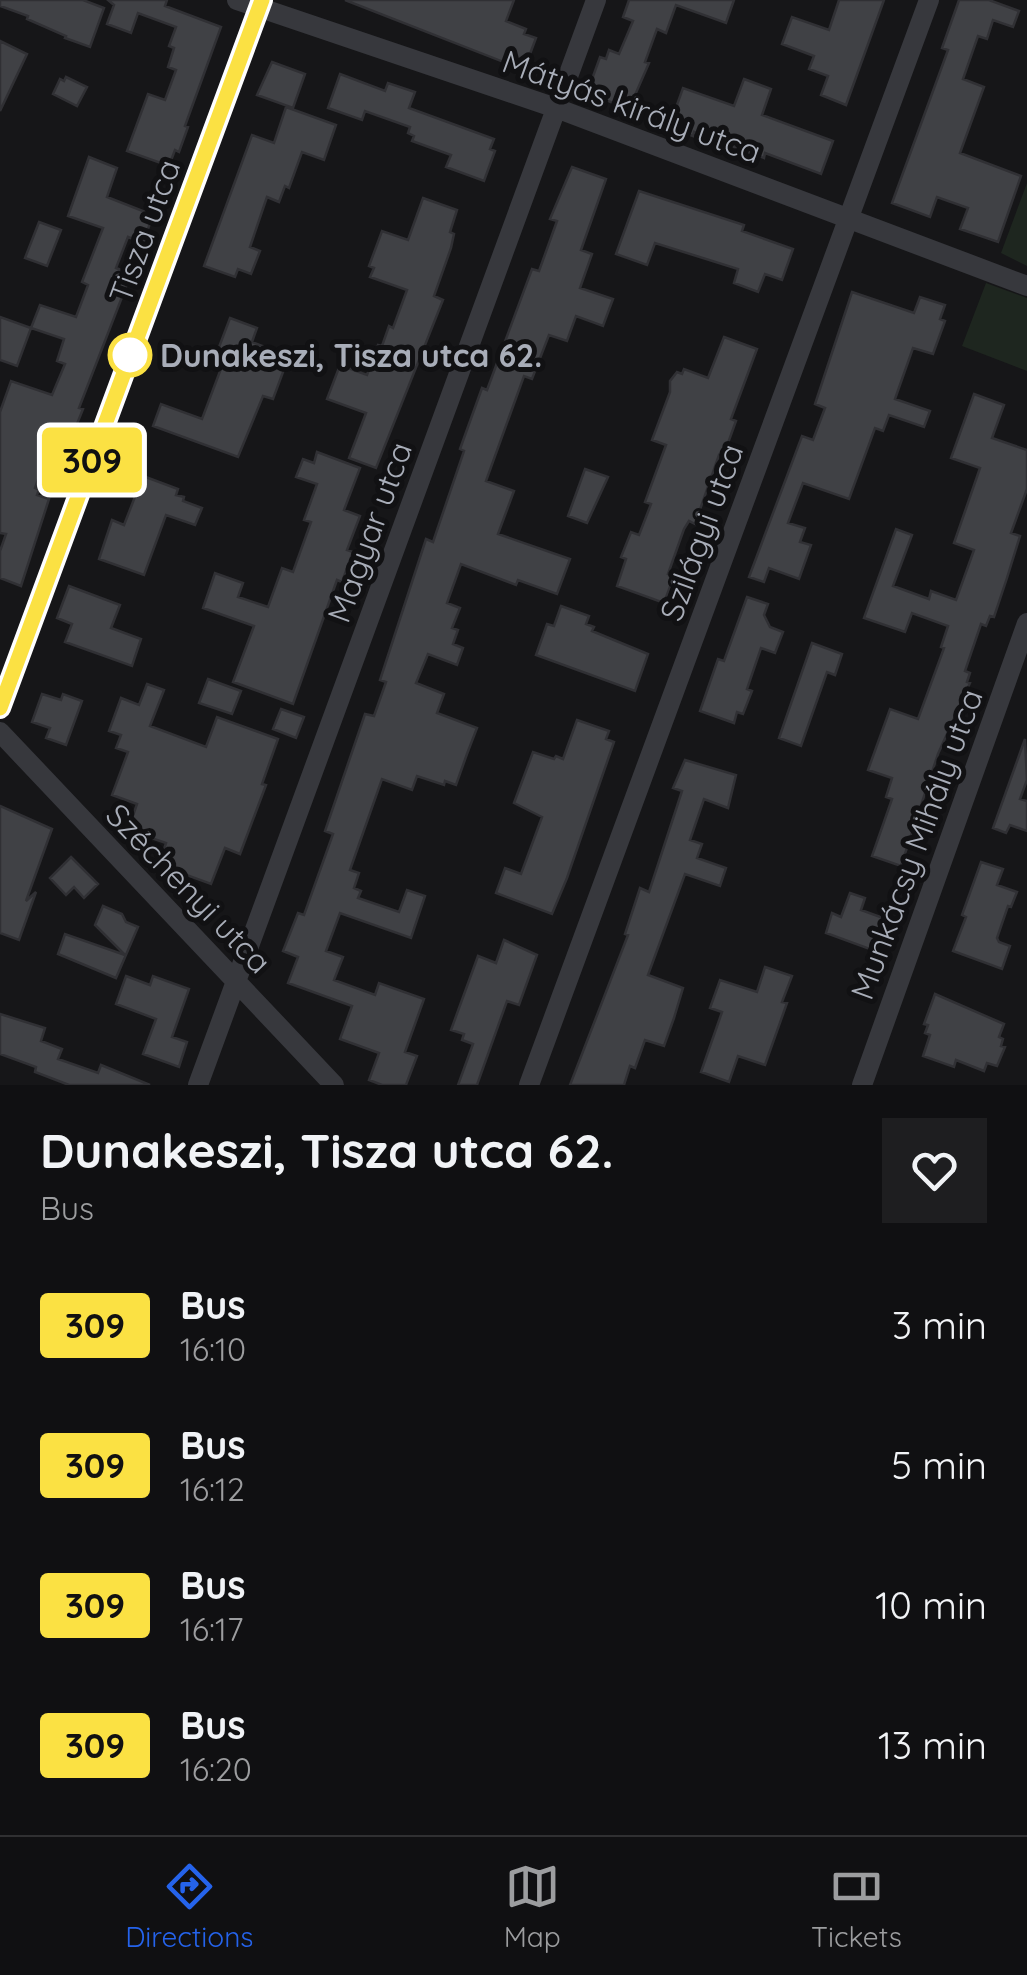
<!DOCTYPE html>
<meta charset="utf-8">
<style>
body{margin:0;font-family:Quicksand,sans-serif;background:#1e1e20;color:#f1f3f6;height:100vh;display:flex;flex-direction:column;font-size:38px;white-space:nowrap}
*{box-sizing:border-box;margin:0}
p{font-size:32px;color:#9c9d9f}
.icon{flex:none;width:55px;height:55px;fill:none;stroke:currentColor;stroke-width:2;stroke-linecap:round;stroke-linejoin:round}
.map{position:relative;height:1085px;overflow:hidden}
.panel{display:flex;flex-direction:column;background:#101012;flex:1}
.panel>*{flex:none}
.badge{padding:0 20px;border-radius:8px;font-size:35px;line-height:65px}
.map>.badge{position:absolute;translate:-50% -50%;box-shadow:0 0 0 5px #fff}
.round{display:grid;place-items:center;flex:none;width:105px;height:105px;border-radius:0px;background:#1e1e20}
.overview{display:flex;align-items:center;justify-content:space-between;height:170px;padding:0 40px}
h1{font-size:48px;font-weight:800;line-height:75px}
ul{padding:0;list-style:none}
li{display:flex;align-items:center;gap:30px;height:140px;padding:0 40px}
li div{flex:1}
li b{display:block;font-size:38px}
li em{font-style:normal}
li .badge{min-width:110px;font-weight:700;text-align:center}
.menu{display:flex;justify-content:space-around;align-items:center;height:140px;border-top:2px solid #303032;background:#101012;font-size:28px;color:#9c9d9f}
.menu a{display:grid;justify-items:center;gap:5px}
.menu .on{color:#2563eb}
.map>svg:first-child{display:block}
.green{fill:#1e261f}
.building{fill:#404145;stroke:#303034;stroke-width:2.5}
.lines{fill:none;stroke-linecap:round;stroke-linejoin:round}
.street{stroke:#37383d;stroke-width:20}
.line-casing{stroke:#fff;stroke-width:22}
.line{stroke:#fbe143;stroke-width:15}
.stop-dot{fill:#fff;stroke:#fbe143;stroke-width:5}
.labels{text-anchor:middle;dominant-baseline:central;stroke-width:10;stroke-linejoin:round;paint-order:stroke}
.street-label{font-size:32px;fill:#a8adb8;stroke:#111113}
.stop-label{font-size:32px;font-weight:bold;fill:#a8adb8;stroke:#111113;text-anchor:start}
</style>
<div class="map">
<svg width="1027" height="1085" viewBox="0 0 1027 1085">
<rect width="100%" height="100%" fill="#161618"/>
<path class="green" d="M1027,183V266L1001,253Z
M986,283L1027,298V371L962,346Z"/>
<path class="building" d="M0,0H83L104,8L90,47L65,38L66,36L27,19L28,16L0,6Z
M108,0H167L165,6L221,27L185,126L188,127L179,152L175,150L169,166L127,151L148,94L165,100L176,70L168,67L174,48L169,46L176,27L138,13L131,33L107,24L114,5Z
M345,0H514L506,21L526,29L524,34L536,38L524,70Z
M629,0H734L726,23L676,5L666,33L657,29L645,62L649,63L629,109L587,93L600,57L606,59L609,50L619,54L633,21L623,17Z
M839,0H884L846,105L821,95L828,76L809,69L814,56L782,44L792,17L829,30Z
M959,0H989L1019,11L1013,27L993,20L987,39L978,36L963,79L984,87L960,153L1021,176L998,242L960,229L968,208L937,197L930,217L892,203L948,50L942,48Z
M0,41L27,54L0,111Z
M272,62L305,74L293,108L257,95Z
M340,74L385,91L388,83L415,92L409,108L494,139L490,149L495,151L484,181L446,167L451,155L412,141L414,136L408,133L410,127L365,111L362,120L328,108Z
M66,77L87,87L77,106L53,94L60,79L64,81Z
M744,79L771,89L762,115L833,141L821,174L765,153L764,158L694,132L693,136L669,127L683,88L734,106Z
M286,107L336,125L324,160L302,152L289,188L285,186L279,202L267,197L250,247L260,251L251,274L238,269L235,277L204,266L252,135L274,143Z
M89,157L117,168L107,197L153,215L143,243L128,237L116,268L131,274L79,408L83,409L71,439L55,433L35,488L39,490L37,495L49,499L21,586L0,578V551L6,534L0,533V412L11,381L52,395L65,364L57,361L64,339L31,328L40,305L76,317L88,285L82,282L103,228L68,216Z
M572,167L606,179L581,250L592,254L580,288L613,299L603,326L576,316L567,341L549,335L532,379L524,376L486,481L514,491L498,534L570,559L557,594L518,580L516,585L461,564L447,603L460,608L452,628L458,630L453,644L463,648L457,665L428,654L416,683L444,694L437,713L477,728L467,754L456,785L445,781L444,785L417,776L412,790L382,779L350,870L359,873L354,888L361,891L358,898L399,912L407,890L425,896L411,938L340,913L326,951L343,957L334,980L375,995L379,983L424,999L405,1052L417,1056L406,1085H382L369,1080L379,1053L340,1039L352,1006L288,983L298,957L283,951L298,913L304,915L333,834L325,831L365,714L374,716L386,682L380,680L426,539L433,542L464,451L460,449L482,388L487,390L532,269L539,271L557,221L550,219Z
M639,191L744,225L742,231L793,249L782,280L765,274L758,292L734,283L738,269L655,243L647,265L616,254Z
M423,198L457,210L450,232L454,234L451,248L434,296L443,300L376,468L349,458L366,413L327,399L340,365L367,375L378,345L382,346L389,326L393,328L407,290L370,277L374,268L369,266L382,231L408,240Z
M39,222L61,230L47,266L25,258Z
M852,292L914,313L920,297L945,305L940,319L945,321L933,354L913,348L895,399L930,411L924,427L889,415L883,431L875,428L849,499L803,483L788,523L805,528L800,542L811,545L799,579L769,568L764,582L749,577L802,436L813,440L825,408L815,404Z
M0,317L31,328L17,366L0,360Z
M230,318L257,328L252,342L289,356L273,399L263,396L238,457L153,426L161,404L202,419L225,358L216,355Z
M724,337L757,349L731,419L736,421L723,457L719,455L695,524L689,521L684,529L668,574L674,576L664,603L617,586L626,559L621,557L631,532L639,535L651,504L645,502L666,445L652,440L670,392V381L677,372L682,374L684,369L708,378Z
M974,394L1004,405L992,438L1027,450V489L1011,533L1020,536L1007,578L994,617L990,616L986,626L981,624L965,671L970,673L967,682L970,683L938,754L901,866L872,856L892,799L886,797L892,778L868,770L890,709L918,719L944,648L941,647L948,626L912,613L905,632L864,618L896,529L912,535L893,586L929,599L931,591L956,600L974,550L954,543L980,468L951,458Z
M317,452L360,468L344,510L360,516L347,550L353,552L342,582L337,580L293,704L233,682L254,626L203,608L215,573L243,583L238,597L268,607L282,568L293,572L311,522L304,520L317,484L296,477L303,459L314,463Z
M585,469L608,477L587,523L568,516Z
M143,476L178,489L176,495L184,497L183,501L202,508L195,525L166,515L144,575L99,559L112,520L124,525Z
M69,586L120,605L111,628L141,639L132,666L65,642L72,624L57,618Z
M747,597L768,604L764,615L770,627L783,632L775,653L761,648L747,689L752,691L743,714L737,712L734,723L700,711L718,659L724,661Z
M561,606L589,616L586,624L594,627L592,631L648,654L635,691L536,655L547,624L554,626Z
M812,643L842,654L835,675L827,672L801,746L779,738Z
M208,679L241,691L232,714L199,703Z
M147,684L164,690L150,726L206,747L217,717L278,739L262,784L266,785L240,854L225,848L211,884L159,865L166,843L128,830L137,804L112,795L128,752L116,748L121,735L109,731L121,698L139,705Z
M42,694L61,700L63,694L82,701L66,745L46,738L50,728L32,722Z
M281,709L304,717L296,738L273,729Z
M577,720L609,731L606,739L614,742L567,878L552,914L496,893L505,868L521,874L542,817L514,803L533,752L554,759L556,756L563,759Z
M1025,739L1027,780L1020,799L1027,801V831L1010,825L1006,833L993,828Z
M685,760L736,775L728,808L704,799L690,840L702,844L697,858L726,868L720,886L685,874L648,975L683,988L674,1018L664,1046L645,1040L635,1068L630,1066L624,1085H570L628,935L625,934L640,888L649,892L682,791L673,788Z
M0,806L52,829L26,901L36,892L19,940L0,933Z
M71,857L98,884L84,898L74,887L66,895L50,878Z
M981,862L1003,869L997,885L1017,892L1011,907L1008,906L997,938L999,942L1010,946L1002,969L953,951L966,917L962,915Z
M850,893L865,898L861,910L886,919L875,951L826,933L832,913L841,917Z
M103,906L122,914L126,922L138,927L116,978L58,954L65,934L125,955L95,925Z
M504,940L537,955L519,1005L507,1001L477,1085H458L473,1044L462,1040L464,1034L451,1030L478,956L496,963Z
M765,967L792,976L782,1002L787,1003L765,1065L738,1056L729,1082L701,1072L722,1012L710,1008L720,980L757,992Z
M126,976L150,985L153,976L189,989L172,1037L187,1042L179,1067L143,1054L156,1019L116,1004Z
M935,994L1004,1024L999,1037L1003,1039L1001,1046L1005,1047L997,1066L987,1063L984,1071L956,1060L954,1067L923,1056L930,1035L925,1033L928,1025L924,1024Z
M0,1014L45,1028L41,1041L62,1049L58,1059L98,1073L101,1065L150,1085H69L35,1072L36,1067L0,1054Z"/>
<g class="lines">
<path class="street" d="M237,0L556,108L1027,286
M0,708L262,0
M0,732L334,1085
M198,1085L596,0
M529,1085L929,0
M862,1085L1027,623"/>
</g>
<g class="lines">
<defs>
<path id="line" d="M0,708L262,0"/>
</defs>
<use href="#line" class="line-casing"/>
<use href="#line" class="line"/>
</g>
<circle class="stop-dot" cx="130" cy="355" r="20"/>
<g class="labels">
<g class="street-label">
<text transform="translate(632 106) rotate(20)">Mátyás király utca</text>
<text transform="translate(144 231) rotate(-70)">Tisza utca</text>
<text transform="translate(369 532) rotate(-70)">Magyar utca</text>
<text transform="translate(701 532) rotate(-70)">Szilágyi utca</text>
<text transform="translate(916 844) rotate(-70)">Munkácsy Mihály utca</text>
<text transform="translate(189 888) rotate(46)">Széchenyi utca</text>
</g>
<g class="stop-label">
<text x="160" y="355">Dunakeszi, Tisza utca 62.</text>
</g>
</g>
</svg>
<b class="badge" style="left:92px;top:460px;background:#fbe143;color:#111">309</b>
</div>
<section class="panel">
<div class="overview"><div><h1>Dunakeszi, Tisza utca 62.</h1><p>Bus</p></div><a class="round"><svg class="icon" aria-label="heart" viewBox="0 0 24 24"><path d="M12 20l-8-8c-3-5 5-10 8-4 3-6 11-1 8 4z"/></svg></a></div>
<ul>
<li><span class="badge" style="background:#fbe143;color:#111">309</span><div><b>Bus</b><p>16:10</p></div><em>3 min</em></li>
<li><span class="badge" style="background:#fbe143;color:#111">309</span><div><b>Bus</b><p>16:12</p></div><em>5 min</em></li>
<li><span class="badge" style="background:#fbe143;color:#111">309</span><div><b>Bus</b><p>16:17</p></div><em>10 min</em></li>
<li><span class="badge" style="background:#fbe143;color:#111">309</span><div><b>Bus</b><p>16:20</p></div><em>13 min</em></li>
</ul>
</section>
<nav class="menu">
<a class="on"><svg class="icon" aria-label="directions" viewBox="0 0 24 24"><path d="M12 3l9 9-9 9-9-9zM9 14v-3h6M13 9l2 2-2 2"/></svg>Directions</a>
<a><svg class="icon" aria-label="map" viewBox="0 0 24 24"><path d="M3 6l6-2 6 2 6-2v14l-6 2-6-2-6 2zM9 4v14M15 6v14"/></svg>Map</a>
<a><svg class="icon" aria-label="tickets" viewBox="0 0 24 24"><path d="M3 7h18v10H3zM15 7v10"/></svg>Tickets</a>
</nav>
